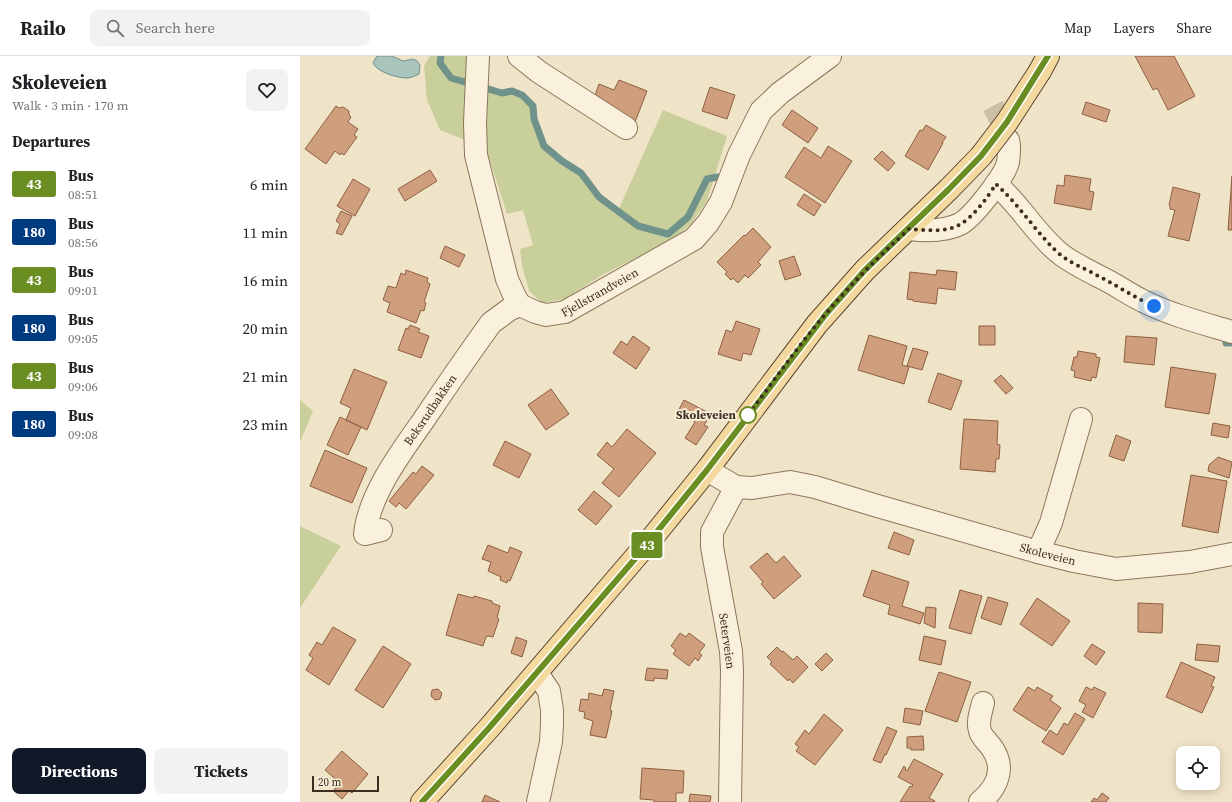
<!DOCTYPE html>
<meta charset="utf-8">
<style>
body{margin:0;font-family:"Source Serif 4",serif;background:#f2f2f2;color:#202124;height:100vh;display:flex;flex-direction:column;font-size:15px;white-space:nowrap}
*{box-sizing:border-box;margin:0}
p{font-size:13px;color:#757577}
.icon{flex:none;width:22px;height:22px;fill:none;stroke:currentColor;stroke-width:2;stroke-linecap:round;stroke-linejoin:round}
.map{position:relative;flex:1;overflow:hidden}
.drawer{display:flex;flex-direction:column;background:#fff;width:300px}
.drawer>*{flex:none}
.badge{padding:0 8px;border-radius:3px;font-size:14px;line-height:26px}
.buttons{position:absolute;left:876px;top:690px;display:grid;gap:8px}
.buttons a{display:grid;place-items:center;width:44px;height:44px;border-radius:8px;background:#fff;box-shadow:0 2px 10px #0003;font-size:20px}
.scale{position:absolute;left:12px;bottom:10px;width:67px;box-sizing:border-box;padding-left:4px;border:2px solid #3d2e20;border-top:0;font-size:11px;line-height:14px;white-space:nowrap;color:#3d2e20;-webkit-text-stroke:3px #f7eed8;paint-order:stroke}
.you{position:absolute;width:20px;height:20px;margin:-10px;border:3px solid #fff;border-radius:50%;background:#1a73e8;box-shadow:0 0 0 6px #1a73e833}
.map>.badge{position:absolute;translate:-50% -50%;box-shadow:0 0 0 2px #fff}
h2{padding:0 12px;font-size:15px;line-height:36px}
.round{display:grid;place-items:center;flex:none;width:42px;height:42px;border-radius:8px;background:#f2f2f2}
.head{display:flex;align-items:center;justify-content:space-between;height:68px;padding:0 12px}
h1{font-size:19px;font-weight:700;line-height:30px}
.cta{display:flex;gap:8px;margin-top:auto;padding:8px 12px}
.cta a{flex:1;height:46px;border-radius:8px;background:#111827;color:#fff;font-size:16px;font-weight:700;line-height:46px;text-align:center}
.cta a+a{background:#f2f2f2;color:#202124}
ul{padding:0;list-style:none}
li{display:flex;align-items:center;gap:12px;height:48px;padding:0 12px}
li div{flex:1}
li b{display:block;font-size:15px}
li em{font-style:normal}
li .badge{min-width:44px;font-weight:700;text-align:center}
header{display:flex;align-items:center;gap:24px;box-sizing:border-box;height:56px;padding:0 20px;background:#fff;border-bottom:1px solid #e0e0e0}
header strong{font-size:19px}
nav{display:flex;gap:22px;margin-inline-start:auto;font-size:14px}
.search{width:280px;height:36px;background:#f2f2f2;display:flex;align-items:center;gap:10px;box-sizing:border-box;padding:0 14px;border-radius:8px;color:#757577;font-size:15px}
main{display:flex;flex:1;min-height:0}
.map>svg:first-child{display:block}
.green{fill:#c9cf9b}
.water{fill:#a9c4bc;stroke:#6f938a}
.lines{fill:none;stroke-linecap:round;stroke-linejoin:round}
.stream{stroke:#6f938a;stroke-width:7}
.building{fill:#cf9f7d;stroke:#8d5f41}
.minor-tunnel{stroke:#ccc0a6;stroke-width:22;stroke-dasharray:22 11;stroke-linecap:butt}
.minor-casing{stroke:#8d765c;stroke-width:24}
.major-casing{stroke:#5b4430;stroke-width:24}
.minor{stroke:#faf1dc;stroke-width:22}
.major{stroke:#f3d9a0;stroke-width:22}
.major-bridge-casing{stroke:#5b4430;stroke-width:24;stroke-linecap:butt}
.major-bridge{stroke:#f3d9a0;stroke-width:22}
.line-casing{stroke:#fff;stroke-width:9}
.line{stroke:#6b8e23;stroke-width:6}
.walk{stroke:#3d2e20;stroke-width:4;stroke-dasharray:0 7.2}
.stop-dot{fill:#fff;stroke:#6b8e23;stroke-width:2}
.labels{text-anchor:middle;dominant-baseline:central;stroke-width:4;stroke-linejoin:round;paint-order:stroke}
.street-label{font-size:12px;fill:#3d2e20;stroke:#f7eed8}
.stop-label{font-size:12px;font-weight:bold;fill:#3d2e20;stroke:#f7eed8;text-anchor:end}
</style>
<header>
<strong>Railo</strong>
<div class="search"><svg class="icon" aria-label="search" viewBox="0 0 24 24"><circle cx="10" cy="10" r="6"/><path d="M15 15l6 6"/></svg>Search here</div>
<nav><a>Map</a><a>Layers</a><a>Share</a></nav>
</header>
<main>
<section class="drawer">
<div class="head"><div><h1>Skoleveien</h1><p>Walk · 3 min · 170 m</p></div><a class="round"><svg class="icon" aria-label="heart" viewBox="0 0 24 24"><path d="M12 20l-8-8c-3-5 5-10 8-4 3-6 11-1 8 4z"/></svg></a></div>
<h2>Departures</h2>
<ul>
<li><span class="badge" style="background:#6b8e23;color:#fff">43</span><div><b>Bus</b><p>08:51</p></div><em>6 min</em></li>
<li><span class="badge" style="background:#003b80;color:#fff">180</span><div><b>Bus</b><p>08:56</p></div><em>11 min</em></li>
<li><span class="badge" style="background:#6b8e23;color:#fff">43</span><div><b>Bus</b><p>09:01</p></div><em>16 min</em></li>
<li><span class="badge" style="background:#003b80;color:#fff">180</span><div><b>Bus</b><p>09:05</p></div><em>20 min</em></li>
<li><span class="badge" style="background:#6b8e23;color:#fff">43</span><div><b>Bus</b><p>09:06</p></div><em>21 min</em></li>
<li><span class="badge" style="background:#003b80;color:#fff">180</span><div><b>Bus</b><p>09:08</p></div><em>23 min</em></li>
</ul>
<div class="cta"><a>Directions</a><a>Tickets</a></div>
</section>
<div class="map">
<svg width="932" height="746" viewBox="0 0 932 746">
<rect width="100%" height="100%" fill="#f0e4c8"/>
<path class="green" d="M130,0H171L193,34L202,37L212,35L222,39L233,50L234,63L244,90L262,105L281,117L299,141L318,155L363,54L427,80L407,145L391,168L370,185L304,218L264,243L242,247L229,235L222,209L220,193L233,189L223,154L207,158L186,92L140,74L127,44L124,10Z
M0,344L13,355L0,386Z
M0,470L41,490L0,552Z"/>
<path class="water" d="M77,0H92L103,5L113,3L117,5L120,9L119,18C115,20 111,22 107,22C97,22 77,16 73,7Z"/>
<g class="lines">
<path class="stream" d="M141,0L140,7L151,22L202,37L212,35L222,39L233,50L234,63L244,90L262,105L281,117L299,141L338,170L368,178L388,161L407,123L417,121
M926,287H932"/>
</g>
<path class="building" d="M835,0H874L895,40L868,54L857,32L853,34Z
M319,24L347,35L335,66L292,48L299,28L314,34Z
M410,31L435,39L427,63L402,55Z
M786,46L810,54L806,66L782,58Z
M36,50L39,52L43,51L49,55V59L51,61L48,66L58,73L54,79L57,81L44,99L41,97L40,99L35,95L26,108L5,93Z
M492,54L518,72L508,87L482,69Z
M626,69L646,81L642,87H643L628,114L605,100L620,74L622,75Z
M528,90L552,105L525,147L485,121L504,91L521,102Z
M582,95L595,107L588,115L574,103Z
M130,114L137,125L105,145L98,133Z
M765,119L791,123L789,135L794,136L791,154L754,147L757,129L764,130Z
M932,120V174H928Z
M53,123L70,133L55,160L37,150Z
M873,131L900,138L889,185L868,180L875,154L870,153V150L869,149Z
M504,138L521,149L514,160L497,149Z
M41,155L52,160L42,179L36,177L40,168L36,165Z
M453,172L471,191L458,206L461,209L448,222L445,219L438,227L433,222L431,224L425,218L427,216L417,206L444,179L445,180Z
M145,190L165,199L159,211L140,202Z
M494,200L501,219L485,224L479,205Z
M106,214L128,222L127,226L130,228L124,246L126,247L124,255L121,254L116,267L87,256L90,247L83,244L88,230L96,232L101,217L105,219Z
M637,214L657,216L655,234L638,232L636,248L613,245V244L607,243L610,216L636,219Z
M436,265L460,273L451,299L443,297L441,305L418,298L426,274L432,276Z
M110,269L120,273L118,276L129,280L121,302L98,294L106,272L108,273Z
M679,270H695V289H679Z
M569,279L607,290L602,309L609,311L604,328L558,314Z
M333,280L350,292L336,313L313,297L321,285L327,289Z
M826,280L857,282L854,309L824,306Z
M613,292L628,296L622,314L607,310Z
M778,295L796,298V301L800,302L796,322L792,321L791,325L774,321L775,315L771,314L774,301H777Z
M871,311L916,318L909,358L865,351Z
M54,313L87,326L67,374L46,364L51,352L40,347Z
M638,317L662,325L651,354L628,346Z
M701,319L713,332L706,338L694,325Z
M251,333L269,358L246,374L228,349Z
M384,344L411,358L404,369L408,371L396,389L385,382L395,366L378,355Z
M40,361L61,371L48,399L27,389Z
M664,363L698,365L697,388L700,389L699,403H696L695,416L660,413Z
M913,367L930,370L928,382L911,379Z
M327,373L356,397L319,441L302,427L314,413L297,399L307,386L312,391Z
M816,379L831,385L824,405L809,400Z
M205,385L231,398L219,422L193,409Z
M25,394L67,412L52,447L10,430Z
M918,401L932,406L929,422L908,415L909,409Z
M122,410L134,419L106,453L99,447L96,451L89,445L113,416L116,418Z
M891,419L927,425L918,477L882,470Z
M294,435L312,450L296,469L278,454Z
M594,476L614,484L609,499L588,492Z
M188,489L208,497L210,491L222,496L210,525L208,524L207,527L200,524L201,521L188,515L191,506L182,503Z
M467,497L476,507L484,500L501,520L474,543L461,528L463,526L450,511Z
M572,514L609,526L602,550L624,557L620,568L588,558L590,549L563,540Z
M660,534L682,540L671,578L649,572Z
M158,538L173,542L174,540L192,545V547L200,550L197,562L199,563L193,581L188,580L186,581L183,590L146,579Z
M688,541L708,547L701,569L681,562Z
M737,542L770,565L752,590L720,568Z
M838,547L863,548L862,577L838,576Z
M626,551L636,552L635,572L624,567Z
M33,571L56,584L29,629L6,614L13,602L9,599L17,586L22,589Z
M380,577L386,581L389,577L405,589L399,597L402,599L398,605L395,602L389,610L373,598L376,594L371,590Z
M624,580L646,585L641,609L619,604Z
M216,581L227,585L222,601L211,597Z
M792,588L805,596L796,609L784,600Z
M897,588L920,590L918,606L895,604Z
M83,590L111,608L83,652L55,634Z
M477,591L482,596L483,595L493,604L497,600L508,611L493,627L489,623L488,625L470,608L472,606L467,601Z
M526,597L533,604L522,615L515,608Z
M881,606L915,621L911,630L914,631L902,657L866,641Z
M347,612L368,614L367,623L354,622V625L345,624Z
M639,616L671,626L657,666L625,655Z
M728,631L735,635L737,631L753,640L750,644L761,652L746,675L713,654Z
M786,631L792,634L794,631L806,637L793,662L782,656L786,649L779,645Z
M138,633L142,637L140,643L135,644L131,640L132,634Z
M304,633L314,635L310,654L312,655L306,682L290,679L293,665L284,662L285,656L279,655L281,643L288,644L289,637L302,640Z
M605,652L623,655L620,669L603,666Z
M775,657L785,663L763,699L742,686L750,674L757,679L764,667L768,669Z
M524,658L543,674L515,709L496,695L499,691L495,688L505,674L509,678Z
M587,671L597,675L586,699L585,698L581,707L573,704Z
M623,680L624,694H611V692H607V681Z
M42,695L68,718L52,737L49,735L42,743L33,735L40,727L25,714Z
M614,703L643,718L629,742L635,745L634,746H600L610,730L612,731L613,729L598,721L604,710L606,712L605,714L607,715Z
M342,712L384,715L383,737H376V746H354V744L340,743Z
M802,737L809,742L806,746H791L794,742L797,744Z
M390,738L411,740L410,746H389Z
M185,739L200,746H182Z"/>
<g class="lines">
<path class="minor-tunnel" d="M693,50L702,67L708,84"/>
<defs>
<g id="minor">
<path id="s1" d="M178,0L175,67L176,99L207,223L215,241L220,249L235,256L246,259L265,256L394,183L408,167L421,146L439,99L461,55L480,37L530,0"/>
<path d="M219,0L239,16L326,72"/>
<path d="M696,128C719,148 734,175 757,195C769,206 784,212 798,220C814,227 828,238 843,245C871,259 902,267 932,276"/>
<path d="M609,173C625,175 644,176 660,168C673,161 705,120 708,106C709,99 710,90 708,84"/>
<path id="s2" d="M407,414L436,431L452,432L490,426L515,431L574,449L738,496L774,505L816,513L890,506L932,498"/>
<path id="s3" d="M81,474L65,478C69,439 101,396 123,365C145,332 168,299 191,267L210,253L220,249"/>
<path d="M738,496L751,467L781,363"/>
<path d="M237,617L249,635L252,654V668L251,686L238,746"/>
<path d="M430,746L432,614L431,595L412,491V476L436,431"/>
<path d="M680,746C697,732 706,712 692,692C688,686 682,682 680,675C677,666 681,656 683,647"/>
</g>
<path id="major" d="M740,15L748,0
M122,746L189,672L352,482L407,414L517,268L565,214L649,133L681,100"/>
</defs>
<use href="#minor" class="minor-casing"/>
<use href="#major" class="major-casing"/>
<use href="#minor" class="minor"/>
<use href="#major" class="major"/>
<defs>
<path id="major-bridge" d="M681,100L707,66L740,15"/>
</defs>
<use href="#major-bridge" class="major-bridge-casing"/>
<use href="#major-bridge" class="major-bridge"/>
</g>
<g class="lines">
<defs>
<path id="line" d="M122,746L189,672L334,504L407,414L526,258L565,214L649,133L681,100L707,66L748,0"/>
</defs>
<use href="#line" class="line-casing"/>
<use href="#line" class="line"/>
<path class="walk" d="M448,359L444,364C469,332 492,298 518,267C546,233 576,203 609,173C625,174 646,177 661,168C675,159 687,142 696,128C718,148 734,173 755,194C768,207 785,212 800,221C818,230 835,242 854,250"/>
</g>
<circle class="stop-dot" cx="448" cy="359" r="8"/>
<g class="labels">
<g class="street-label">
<text stroke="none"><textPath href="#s1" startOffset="343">Fjellstrandveien</textPath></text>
<text stroke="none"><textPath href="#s3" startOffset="158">Beksrudbakken</textPath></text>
<text stroke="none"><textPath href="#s2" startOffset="356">Skoleveien</textPath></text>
<text transform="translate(427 585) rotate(82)">Seterveien</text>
</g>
<g class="stop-label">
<text x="436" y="359">Skoleveien</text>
</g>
</g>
</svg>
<div class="buttons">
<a><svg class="icon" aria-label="locate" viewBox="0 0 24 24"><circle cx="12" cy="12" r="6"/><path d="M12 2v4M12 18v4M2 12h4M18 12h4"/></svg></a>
</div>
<div class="scale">20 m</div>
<div class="you" style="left:854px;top:250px"></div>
<b class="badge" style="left:347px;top:489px;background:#6b8e23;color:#fff">43</b>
</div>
</main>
